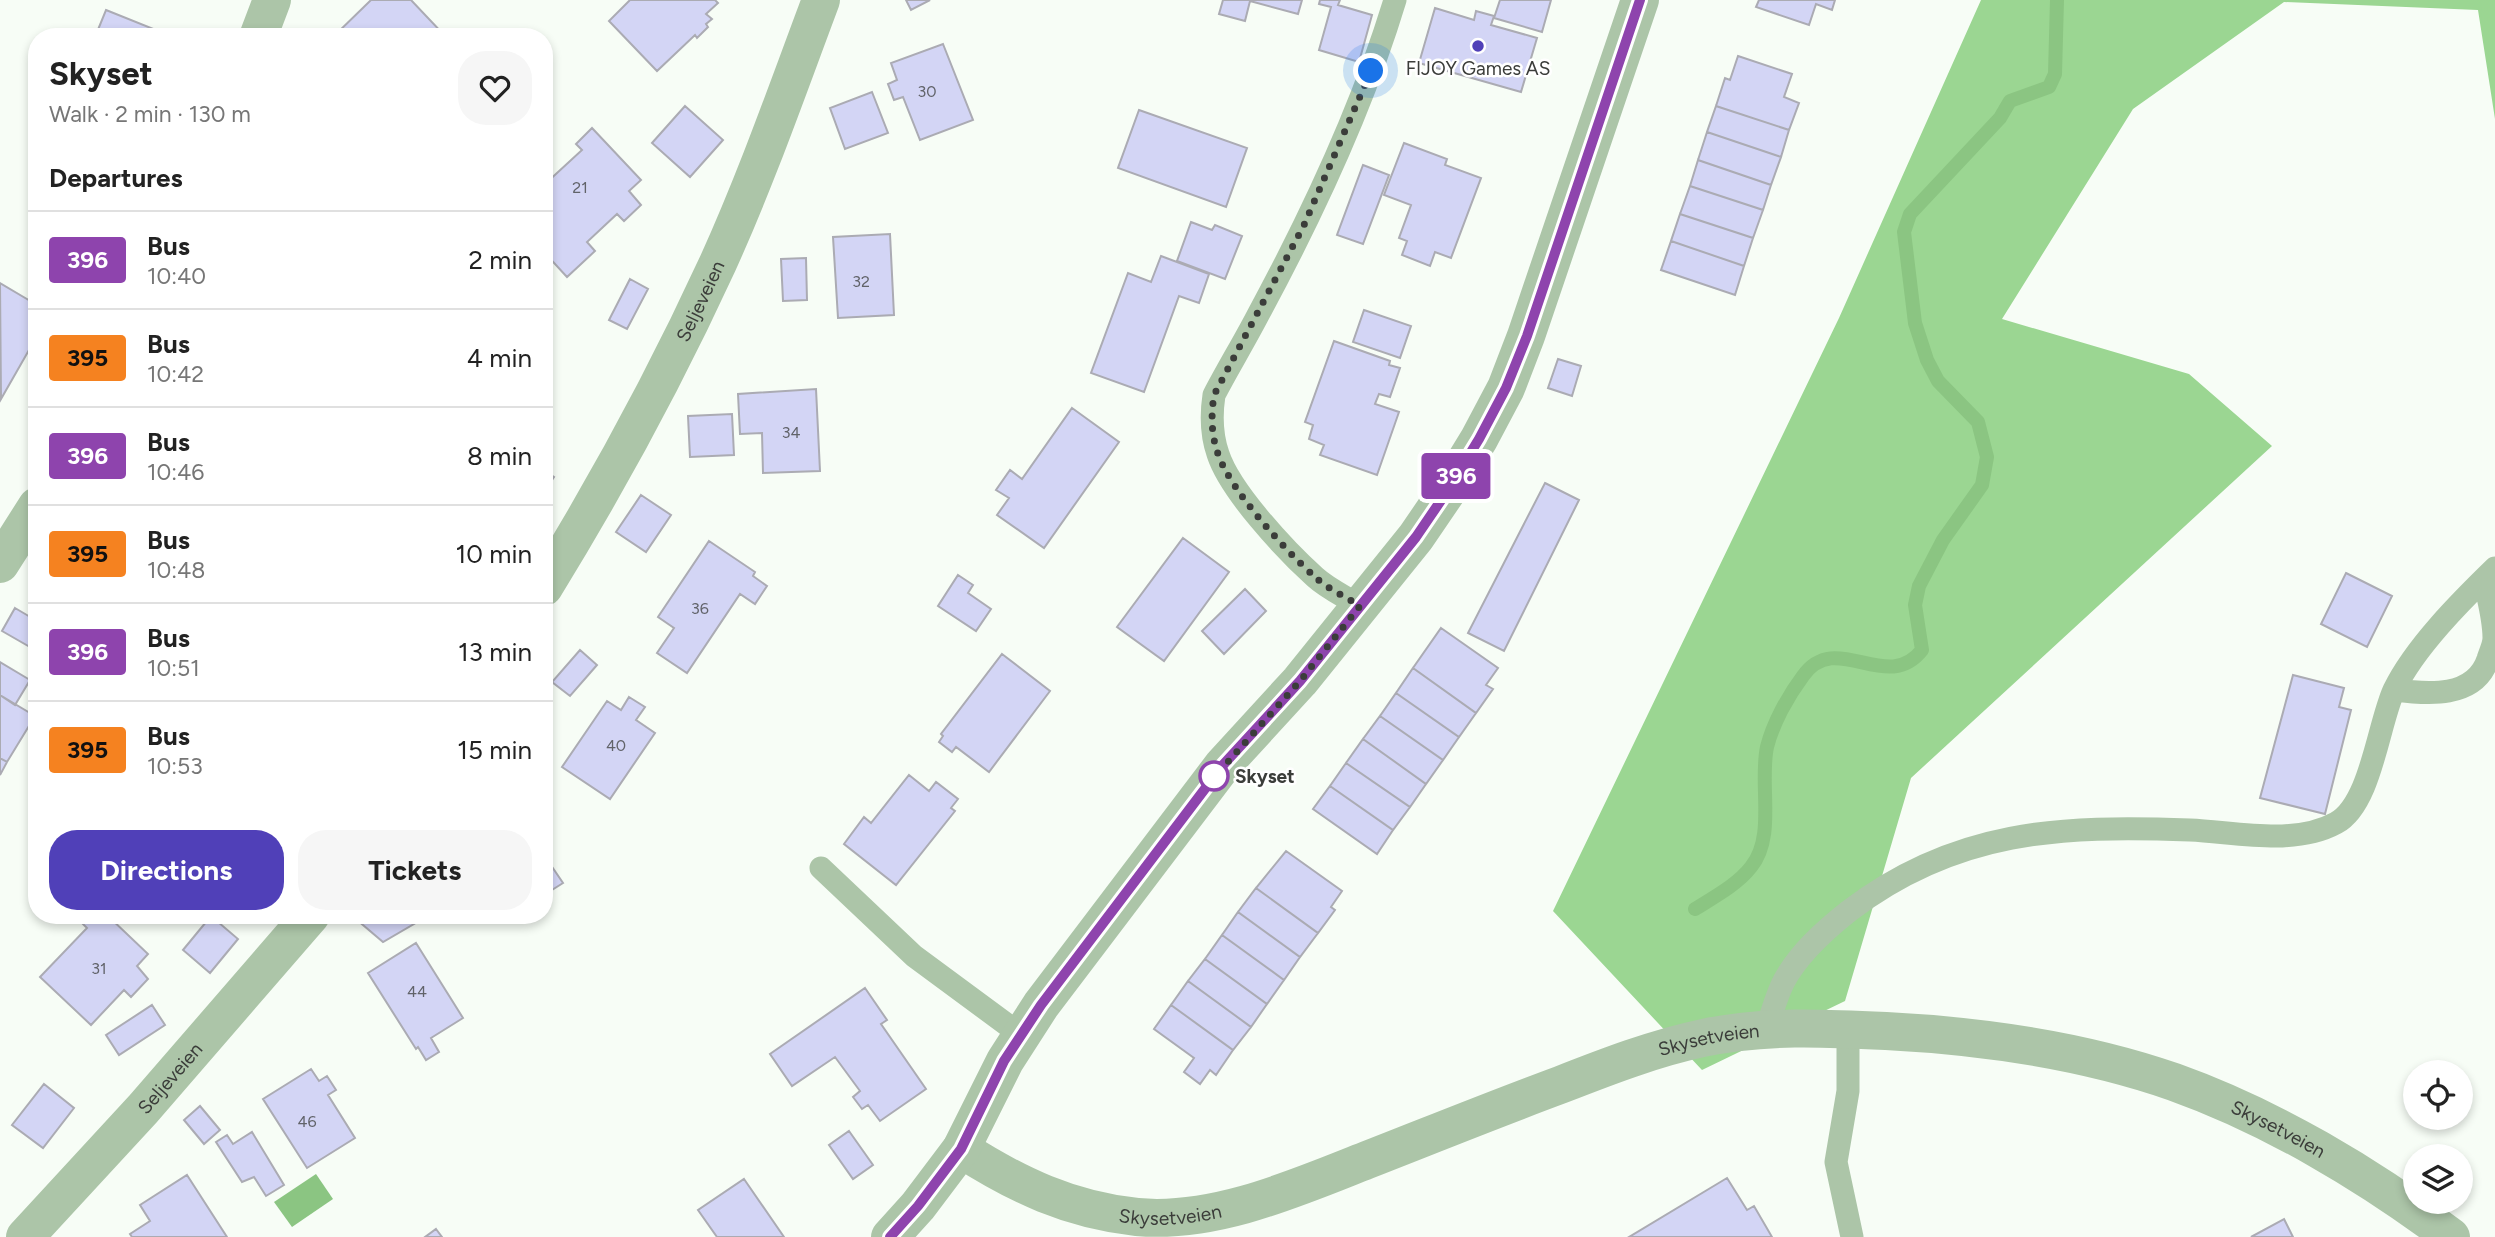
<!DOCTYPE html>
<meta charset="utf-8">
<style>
body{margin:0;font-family:Figtree,sans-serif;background:#f6f6f6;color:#222;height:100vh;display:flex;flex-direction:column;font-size:26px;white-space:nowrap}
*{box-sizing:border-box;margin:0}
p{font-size:23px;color:#767676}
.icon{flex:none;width:38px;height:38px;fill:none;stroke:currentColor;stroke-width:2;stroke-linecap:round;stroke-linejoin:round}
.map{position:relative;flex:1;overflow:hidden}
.drawer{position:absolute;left:28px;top:28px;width:525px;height:896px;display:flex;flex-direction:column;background:#fff;border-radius:28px;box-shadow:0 4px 10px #0003}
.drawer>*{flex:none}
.badge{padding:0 14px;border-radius:5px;font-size:24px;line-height:46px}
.controls{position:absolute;left:2403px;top:1060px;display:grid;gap:14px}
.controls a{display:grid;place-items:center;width:70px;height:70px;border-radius:50%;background:#fff;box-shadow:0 4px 10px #0003;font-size:35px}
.you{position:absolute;width:35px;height:35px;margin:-18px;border:5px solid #fff;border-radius:50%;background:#1a73e8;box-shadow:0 0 0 10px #1a73e833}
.map>.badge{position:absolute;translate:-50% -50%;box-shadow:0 0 0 4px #fff}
h2{padding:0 21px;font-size:26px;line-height:63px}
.round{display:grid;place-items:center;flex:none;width:74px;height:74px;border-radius:28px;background:#f6f6f6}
.headline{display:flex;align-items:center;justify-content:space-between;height:119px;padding:0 21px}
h1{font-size:33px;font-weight:700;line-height:52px}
.primary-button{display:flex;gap:14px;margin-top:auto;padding:14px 21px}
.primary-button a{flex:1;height:80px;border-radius:28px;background:#5040b8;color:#fff;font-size:28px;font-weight:700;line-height:80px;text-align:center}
.primary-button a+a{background:#f6f6f6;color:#222}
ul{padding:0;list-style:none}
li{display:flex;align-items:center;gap:21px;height:98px;padding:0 21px;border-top:2px solid #e0e0e0}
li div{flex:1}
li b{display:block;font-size:26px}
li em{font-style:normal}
li .badge{min-width:77px;font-weight:700;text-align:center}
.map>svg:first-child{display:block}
.forest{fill:#9bd692}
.water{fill:#8bc582}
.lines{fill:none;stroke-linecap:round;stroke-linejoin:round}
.stream{stroke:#8bc582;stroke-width:14}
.building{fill:#d3d5f5;stroke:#ababb3;stroke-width:2}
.service{stroke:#acc5a8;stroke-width:23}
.minor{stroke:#acc5a8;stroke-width:38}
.line-casing{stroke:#fff;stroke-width:16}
.line{stroke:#8e44ad;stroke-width:10}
.walk{stroke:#3b3d3a;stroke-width:7;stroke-dasharray:0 12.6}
.poi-dot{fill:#5040b8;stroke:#fff;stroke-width:2.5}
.stop-dot{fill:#fff;stroke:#8e44ad;stroke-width:3.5}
.labels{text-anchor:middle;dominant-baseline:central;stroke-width:5;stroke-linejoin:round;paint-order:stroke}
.number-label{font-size:16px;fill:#616369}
.poi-label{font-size:19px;fill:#3b3d3a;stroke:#fff}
.street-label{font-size:19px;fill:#3b3d3a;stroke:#fff}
.stop-label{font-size:19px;font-weight:bold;fill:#3b3d3a;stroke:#fff;text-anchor:start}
</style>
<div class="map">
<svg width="2495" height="1237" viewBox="0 0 2495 1237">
<rect width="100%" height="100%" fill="#f7fdf6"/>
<path class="forest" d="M1981,0H2495V119L2478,10L2284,2L2133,109L2002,319L2189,374L2272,446L1911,778L1845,1001L1702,1070L1553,911L1839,318Z"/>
<path class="water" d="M316,1174L333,1199L292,1227L274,1202Z"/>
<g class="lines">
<path class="stream" d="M1695,909C1714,897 1737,885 1751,867C1776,837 1759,784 1767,747C1773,723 1788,696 1803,676C1836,629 1887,695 1922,650L1915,605L1919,586L1943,540L1982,485L1987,457L1978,422L1938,381L1927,360L1915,323L1904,232L1910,214L2000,118L2010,101L2049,87L2055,74L2057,0"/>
</g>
<path class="building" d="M371,0H411L446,37H333Z
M630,0H715L718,3L706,14L712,19L706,24L708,27L697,38L695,35L657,71L609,21Z
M906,0H930L911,10Z
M1223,0H1302L1298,14L1250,1L1245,21L1219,14Z
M1320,0H1340L1338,5L1372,15L1359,62L1319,50L1331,7L1319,4Z
M1500,0H1551L1542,32L1494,18Z
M1759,0H1835L1832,10L1816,4L1809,25L1756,7Z
M1435,8L1474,20L1476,11L1494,16L1491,25L1537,38L1521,92L1419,63Z
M106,10L161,32L159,37H95Z
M943,44L973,120L920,140L903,97L894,100L888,84L897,80L891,63Z
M1738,56L1792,74L1784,97L1799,103L1789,130L1716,106L1725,78L1730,80Z
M872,92L888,133L845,149L830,108Z
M685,106L723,140L690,177L652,143Z
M1716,106L1789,130L1781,157L1707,132Z
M1139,110L1247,148L1226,207L1118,168Z
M592,128L641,180L629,191L641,205L624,221L617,214L587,242L595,251L567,277L544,252V185L582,150L576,144Z
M1707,132L1781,157L1771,185L1698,160Z
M1404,143L1447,159L1445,165L1481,178L1451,258L1435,252L1430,266L1402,255L1407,241L1399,238L1411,205L1384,195Z
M1698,160L1771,185L1763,210L1690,186Z
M1363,165L1389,175L1363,244L1337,235Z
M1690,186L1763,210L1753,238L1680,214Z
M1680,214L1753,238L1744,266L1671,241Z
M1191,222L1212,230L1215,225L1242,236L1225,279L1177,261Z
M890,234L894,315L838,318L833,237Z
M1671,241L1744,266L1735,295L1661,270Z
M1161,256L1209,274L1199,303L1179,296L1144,392L1091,373L1128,273L1151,282Z
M806,258L807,300L783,301L781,259Z
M630,279L648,289L627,329L609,320Z
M0,283L37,305V336L1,399Z
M1364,310L1411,326L1400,358L1353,342Z
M1334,341L1390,361L1389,365L1400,368L1390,397L1379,394L1375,404L1399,412L1377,475L1320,455L1324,445L1309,439L1313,425L1305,422Z
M1558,359L1581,366L1572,396L1548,388Z
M816,389L820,471L763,473L762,433L740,434L738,394Z
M1072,408L1119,442L1044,548L997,515L1009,498L996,490L1010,470L1022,479Z
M732,414L734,455L690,457L688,416Z
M544,470L554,477L544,492Z
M1545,483L1579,500L1504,651L1468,633Z
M641,495L671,515L646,552L616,532Z
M1183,538L1229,572L1164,661L1117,627Z
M709,541L755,572L753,576L767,586L755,604L740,594L687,673L657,653L674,628L658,617Z
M2346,573L2392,596L2367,647L2321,624Z
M958,575L973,585L968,593L991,609L976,631L938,606Z
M1245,589L1266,611L1224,654L1202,631Z
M15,608L37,621V651L2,631Z
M1441,628L1498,668L1486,685L1493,689L1476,713L1413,668Z
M580,650L597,665L570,696L552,682Z
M1002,654L1050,691L989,772L956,747L952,752L939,742L943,736L941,734Z
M0,662L30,680L15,705L0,695Z
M1413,668L1476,713L1459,737L1396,693Z
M2293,675L2344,688L2339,707L2351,710L2325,814L2260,798Z
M1396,693L1459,737L1443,760L1380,716Z
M0,695L35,716L7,762L0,758Z
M629,697L645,707L636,720L655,733L610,799L562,767L607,701L621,710Z
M1380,716L1443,760L1426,784L1363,739Z
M1363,739L1426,784L1410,807L1346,763Z
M0,758L7,762L0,775Z
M1346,763L1410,807L1393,830L1330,786Z
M909,775L929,791L936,782L958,799L951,808L955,811L896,885L844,844L864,817L871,823Z
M1330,786L1393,830L1377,854L1313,809Z
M1286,851L1342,891L1331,907L1335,910L1318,933L1256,888Z
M544,855L563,883L544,895Z
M1256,888L1318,933L1300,957L1238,912Z
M1238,912L1300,957L1284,980L1222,935Z
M88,915H107L148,954L137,966L148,979L131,997L124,990L91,1025L40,977L87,928L81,922Z
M359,915H413L419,921L383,942L356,919Z
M211,916L238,939L210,973L183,950Z
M1222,935L1284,980L1267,1004L1205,959Z
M416,943L463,1018L431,1038L439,1052L426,1060L418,1047L416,1049L368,973Z
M1205,959L1267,1004L1251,1027L1188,981Z
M1188,981L1251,1027L1233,1050L1171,1005Z
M865,988L887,1020L881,1024L926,1089L880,1121L868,1105L862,1109L853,1097L860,1091L835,1057L792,1086L770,1054Z
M152,1005L165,1025L119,1055L106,1035Z
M1171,1005L1233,1050L1216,1075L1210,1070L1200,1084L1184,1072L1194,1058L1154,1029Z
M311,1069L319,1081L327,1076L336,1090L328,1095L355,1138L307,1168L263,1099Z
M44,1084L74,1108L43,1148L12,1125Z
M200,1106L220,1130L204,1144L184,1120Z
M849,1131L873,1165L853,1179L829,1145Z
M252,1132L284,1185L266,1196L254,1177L242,1182L216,1142L227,1135L233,1144Z
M187,1175L227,1237H132L130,1234L150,1221L140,1205Z
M1727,1178L1747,1210L1754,1206L1772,1237H1629Z
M744,1179L784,1237H717L698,1210Z
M2284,1219L2293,1237H2251Z
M436,1229L442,1237H425Z"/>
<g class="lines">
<path class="service" d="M1360,606C1346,597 1328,589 1315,577C1285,550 1230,491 1218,454C1211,434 1211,415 1214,395C1228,368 1244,342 1258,315C1311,217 1363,106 1395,0
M2394,690C2427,694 2475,699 2488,659C2490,652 2494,645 2494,638C2494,618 2488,598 2484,579
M821,868L914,956L1021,1035
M1848,1029V1091L1836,1162L1852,1237
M1766,1030C1772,1014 1776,996 1784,981C1799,953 1825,930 1849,911C1955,830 2061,825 2190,830C2236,832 2294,846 2336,823C2371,804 2378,725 2394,690C2415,647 2461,601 2495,568"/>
<g class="minor">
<path d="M258,37L272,0"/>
<path d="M0,564L37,506"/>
<path id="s1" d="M544,587C608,483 667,374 718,263C757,177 788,88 821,0"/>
<path id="s2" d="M961,1149C1017,1185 1070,1210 1137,1217C1215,1224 1296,1188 1367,1160C1431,1135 1495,1109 1560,1085C1606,1067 1655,1048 1703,1038C1763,1025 1826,1028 1886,1031C1983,1036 2082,1050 2174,1082C2272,1117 2369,1175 2451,1237"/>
<path id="s3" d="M25,1237L143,1109L311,915"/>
<path d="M890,1237L918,1206L961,1149L1005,1061L1041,1005L1223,765L1300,681L1416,537L1446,493L1479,439L1506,388L1526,336L1640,0"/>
</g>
</g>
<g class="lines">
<defs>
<path id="line" d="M890,1237L918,1206L961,1149L1004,1061L1041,1005L1223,765L1300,681L1416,537L1446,493L1479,439L1506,388L1527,336L1640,0"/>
</defs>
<use href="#line" class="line-casing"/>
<use href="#line" class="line"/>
<path class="walk" d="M1214,776L1209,783L1300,681L1360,606C1346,597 1328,589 1315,577C1285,550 1231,491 1218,454C1211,434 1211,415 1214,395L1304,225L1371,71"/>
</g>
<circle class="poi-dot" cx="1478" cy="46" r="7"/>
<circle class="stop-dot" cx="1214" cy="776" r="14"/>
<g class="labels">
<g class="number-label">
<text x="927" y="91">30</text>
<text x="580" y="187">21</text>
<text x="861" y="281">32</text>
<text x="791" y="432">34</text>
<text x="700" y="608">36</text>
<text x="616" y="745">40</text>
<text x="99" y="968">31</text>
<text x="417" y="991">44</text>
<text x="307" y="1121">46</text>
</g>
<g class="poi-label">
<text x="1478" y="68">FIJOY Games AS</text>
</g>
<g class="street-label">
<text stroke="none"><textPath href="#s1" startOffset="326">Seljeveien</textPath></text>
<text stroke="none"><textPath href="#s2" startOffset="793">Skysetveien</textPath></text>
<text stroke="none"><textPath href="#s3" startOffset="215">Seljeveien</textPath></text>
<text stroke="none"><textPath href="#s2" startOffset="1379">Skysetveien</textPath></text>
<text stroke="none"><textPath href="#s2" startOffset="224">Skysetveien</textPath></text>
</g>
<g class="stop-label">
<text x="1235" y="776">Skyset</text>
</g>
</g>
</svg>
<div class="controls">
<a><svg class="icon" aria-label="locate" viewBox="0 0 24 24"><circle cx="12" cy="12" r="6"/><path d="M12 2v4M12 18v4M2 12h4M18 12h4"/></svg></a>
<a><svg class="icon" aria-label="layers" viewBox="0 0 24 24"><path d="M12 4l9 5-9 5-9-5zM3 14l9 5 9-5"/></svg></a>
</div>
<div class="you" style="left:1371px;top:71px"></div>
<b class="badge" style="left:1456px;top:476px;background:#8e44ad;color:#fff">396</b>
<section class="drawer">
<div class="headline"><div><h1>Skyset</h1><p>Walk · 2 min · 130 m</p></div><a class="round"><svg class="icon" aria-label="heart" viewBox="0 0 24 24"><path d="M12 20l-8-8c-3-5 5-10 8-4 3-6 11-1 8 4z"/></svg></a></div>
<h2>Departures</h2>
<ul>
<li><span class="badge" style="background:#8e44ad;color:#fff">396</span><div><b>Bus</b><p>10:40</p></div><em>2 min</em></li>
<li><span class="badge" style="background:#f58220;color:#111">395</span><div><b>Bus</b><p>10:42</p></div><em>4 min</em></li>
<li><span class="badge" style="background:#8e44ad;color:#fff">396</span><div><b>Bus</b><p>10:46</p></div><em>8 min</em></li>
<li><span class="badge" style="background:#f58220;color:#111">395</span><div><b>Bus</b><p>10:48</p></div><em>10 min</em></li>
<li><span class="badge" style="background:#8e44ad;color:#fff">396</span><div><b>Bus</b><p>10:51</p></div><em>13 min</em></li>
<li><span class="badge" style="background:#f58220;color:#111">395</span><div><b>Bus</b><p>10:53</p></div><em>15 min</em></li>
</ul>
<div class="primary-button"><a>Directions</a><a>Tickets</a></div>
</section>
</div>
